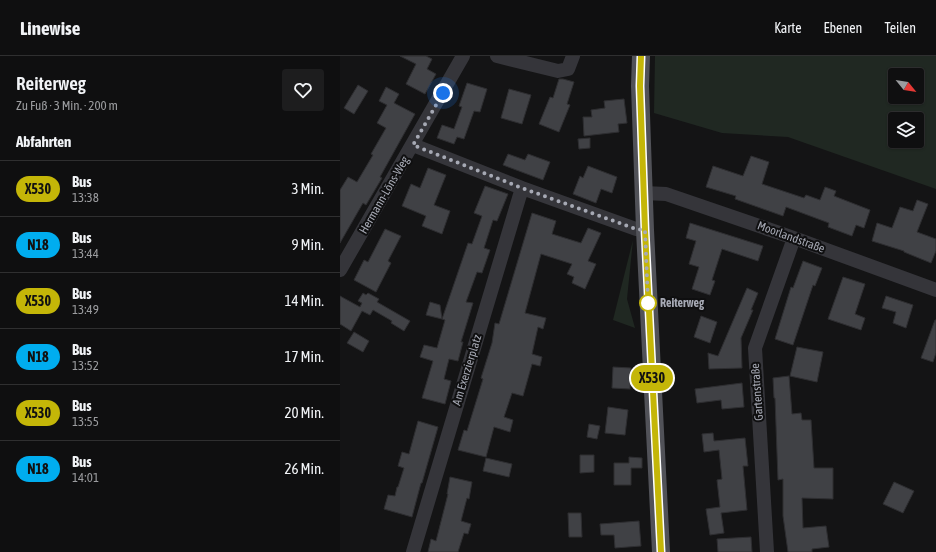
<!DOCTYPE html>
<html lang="de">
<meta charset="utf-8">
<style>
body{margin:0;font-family:"Asap Condensed",sans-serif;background:#1d1d1e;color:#f1f3f6;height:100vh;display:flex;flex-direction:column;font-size:15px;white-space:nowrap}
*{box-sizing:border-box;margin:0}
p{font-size:13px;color:#9b9c9f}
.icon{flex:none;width:22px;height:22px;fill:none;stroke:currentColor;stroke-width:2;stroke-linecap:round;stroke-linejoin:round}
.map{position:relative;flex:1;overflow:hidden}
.sheet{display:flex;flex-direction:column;background:#0f0f10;width:340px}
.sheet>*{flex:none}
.badge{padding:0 8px;border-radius:13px;font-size:14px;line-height:26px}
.needle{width:26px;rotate:120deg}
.tools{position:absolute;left:548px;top:12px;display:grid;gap:8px}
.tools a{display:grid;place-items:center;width:36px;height:36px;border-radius:4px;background:#0f0f10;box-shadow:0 1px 3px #0004,0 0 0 1px #2f2f30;font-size:20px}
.you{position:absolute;width:20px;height:20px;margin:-10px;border:3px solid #fff;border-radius:50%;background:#1a73e8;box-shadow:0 0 0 6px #1a73e833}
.map>.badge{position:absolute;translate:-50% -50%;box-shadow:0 0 0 2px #fff}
h2{padding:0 16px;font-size:15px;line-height:36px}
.round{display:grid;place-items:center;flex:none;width:42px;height:42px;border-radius:4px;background:#1d1d1e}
.headline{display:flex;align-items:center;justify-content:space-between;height:68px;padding:0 16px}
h1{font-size:19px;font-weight:600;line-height:30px}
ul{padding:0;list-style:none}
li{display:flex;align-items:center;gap:12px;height:56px;padding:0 16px;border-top:1px solid #2f2f30}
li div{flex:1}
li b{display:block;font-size:15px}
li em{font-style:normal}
li .badge{min-width:44px;font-weight:700;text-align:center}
header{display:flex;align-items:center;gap:24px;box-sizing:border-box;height:56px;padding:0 20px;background:#0f0f10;border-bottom:1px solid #2f2f30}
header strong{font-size:19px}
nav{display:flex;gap:22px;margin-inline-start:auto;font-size:14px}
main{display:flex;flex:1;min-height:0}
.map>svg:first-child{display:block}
.green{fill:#202822;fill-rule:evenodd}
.building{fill:#404145;stroke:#2e2e31}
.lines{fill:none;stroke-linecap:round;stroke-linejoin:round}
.minor{stroke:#35353a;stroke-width:14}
.major{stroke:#515258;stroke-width:18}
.line-casing{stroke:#fff;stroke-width:9}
.line{stroke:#c4b608;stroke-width:6}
.walk{stroke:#a6a9b4;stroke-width:4;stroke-dasharray:0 7.2}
.stop-dot{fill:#fff;stroke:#c4b608;stroke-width:2}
.labels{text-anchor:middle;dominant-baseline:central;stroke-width:4;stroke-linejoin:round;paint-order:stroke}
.street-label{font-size:12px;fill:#a6a9b4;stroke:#0f0f10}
.stop-label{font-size:12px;font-weight:bold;fill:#a6a9b4;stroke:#0f0f10;text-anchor:start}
</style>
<header>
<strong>Linewise</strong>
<nav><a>Karte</a><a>Ebenen</a><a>Teilen</a></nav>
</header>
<main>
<section class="sheet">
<div class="headline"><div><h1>Reiterweg</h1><p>Zu Fuß · 3 Min. · 200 m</p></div><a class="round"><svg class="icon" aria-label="heart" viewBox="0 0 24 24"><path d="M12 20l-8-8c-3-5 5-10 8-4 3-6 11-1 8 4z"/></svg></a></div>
<h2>Abfahrten</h2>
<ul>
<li><span class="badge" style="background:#c4b608;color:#111">X530</span><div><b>Bus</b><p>13:38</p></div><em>3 Min.</em></li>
<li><span class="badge" style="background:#00adef;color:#111">N18</span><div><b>Bus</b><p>13:44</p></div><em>9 Min.</em></li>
<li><span class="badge" style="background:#c4b608;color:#111">X530</span><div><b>Bus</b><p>13:49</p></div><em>14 Min.</em></li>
<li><span class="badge" style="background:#00adef;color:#111">N18</span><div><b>Bus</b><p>13:52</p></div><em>17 Min.</em></li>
<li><span class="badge" style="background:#c4b608;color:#111">X530</span><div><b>Bus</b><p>13:55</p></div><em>20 Min.</em></li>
<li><span class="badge" style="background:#00adef;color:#111">N18</span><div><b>Bus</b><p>14:01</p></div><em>26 Min.</em></li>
</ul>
</section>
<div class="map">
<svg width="596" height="496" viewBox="0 0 596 496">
<rect width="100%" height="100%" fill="#141415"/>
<path class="green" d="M315,0H596V133L448,81L382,77L314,57ZM555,19H577V41H555ZM555,63H577V85H555Z
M293,184L287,243L295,272L273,264Z"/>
<path class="building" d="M60,0H86L92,3L87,13L96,18L85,38L66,28L76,8Z
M219,23H223L234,26L227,48L230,49L219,76L199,68L210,41L213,42Z
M127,27L147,33L140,56L134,55L124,83L117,81L114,88L97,82L102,69L114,73L122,51L119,50Z
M18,29L28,35L14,58L4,52Z
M46,31L59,38L54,47L75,58L40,121L42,122L26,149L23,147L0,187V134L8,121L17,126L33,99L31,98L46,72L37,67L47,49L39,45Z
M169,33L191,39L182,68L161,62Z
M284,43L287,67L278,68L279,76L244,80L243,61H252L251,54L265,52L264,45Z
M250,82V92L239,93L238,83Z
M168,98L185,104L188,98L210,106L203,124L163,109Z
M411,100L429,106L422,128L464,142L466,139L480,144L485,131L496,135L494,140L530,154L524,172L516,169L512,180L488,171L489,167L446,151L443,160L395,143L396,140L366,131L373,110L403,120Z
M248,110L277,121L272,137L261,133L256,147L233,138L240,120L243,122Z
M88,112L106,119L94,149L110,155L102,178L82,170L86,160L62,150L71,128L80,132Z
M145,130L168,138L157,165L153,164L144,192L150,194L142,217L137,216L126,246L133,247L121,286H123L118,305L109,303L104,323L111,325L105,348L82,342L93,305L80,301L84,289L97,292L105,264L102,263L128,187L132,188L142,160L134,157Z
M577,144L588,148L577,176L596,183V195L591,207L564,196V195L532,185L537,167L552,172L560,151L573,155Z
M192,157L216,165L212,178L241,187L248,172L261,177L248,205L256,208L245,233L232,227L234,221L227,218L232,208L201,198L185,257L206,262L203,273L198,271L192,298L202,301L200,310L192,308L183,340L172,337L164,361L173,364L170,376L154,371L146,401L118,394L124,374L127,375L143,323L141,322L152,287L155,267L159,268Z
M350,167L423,190L418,205L382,193L372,224L375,225L370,239L352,233L359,211L349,208L356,185L346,182Z
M45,173L61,180L48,205L51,207L36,236L14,224L24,204L28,206Z
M463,205L482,212L475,230L473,229L453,289L435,283L451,231L453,232Z
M503,221L525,228L515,258L525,262L521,274L488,263Z
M407,232L418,237L411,254H413L401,282L402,312L369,313L368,297L378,300Z
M23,237L26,239L28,237L39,243L37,246L70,265L64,275L51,267L52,265L33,254L30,259L22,255L11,275L0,268V240L20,251L22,247L18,245Z
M546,240L573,249L566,272L553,267L556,256L542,252Z
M90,246L100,249L102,263L86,259Z
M361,260L377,266L370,287L354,281Z
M595,264H596V297L593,306L581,302Z
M14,276L29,285L23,296L7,287Z
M457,291L483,296L477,326L450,320Z
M273,311L291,312L290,333L272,332Z
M449,320L452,358L461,357L462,364H471L474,412H493V443L462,442L463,472L486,470L489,491L472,493V496H448L443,460V423L438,424L435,342H434L433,322Z
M402,327L404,351L382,353L381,344L357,347L355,333Z
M268,351L288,354L285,379L265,377Z
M78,365L98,371L82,427H81L72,461L44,453L48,439L55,440L57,431H58L64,412L58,410L62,396L69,398Z
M249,368L260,370L257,383L247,381Z
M373,377L374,385L405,382L408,410H403L407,454L381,457L384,477L370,479L366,453L380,451L377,424L382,423L379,394L364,396L362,378Z
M240,399H254V416L240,417Z
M289,401L302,402V412H291V429H274V407H289Z
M146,402L172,408L169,421L143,415Z
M110,421L132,426L129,443L127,442L121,465L131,468L128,478L124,477L118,496H88L91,483L96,485L108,438H107Z
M554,426L574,435L563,457L543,448Z
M228,457H241L242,481H229Z
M299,465L301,490L275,492L274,479H261L260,468Z
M411,481L412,496H378L377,483Z"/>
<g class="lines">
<path class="minor" d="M157,0L218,15L228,13L233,0
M73,89L182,132L296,173L305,174
M304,137L326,138L454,182L596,234
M0,214L123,0
M73,496L182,132
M427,496L415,292L454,182"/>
<path class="major" d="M301,0L300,30L305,174L321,496"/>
</g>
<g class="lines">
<defs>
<path id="line" d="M301,0L300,30L305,174L321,496"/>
</defs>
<use href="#line" class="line-casing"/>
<use href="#line" class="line"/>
<path class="walk" d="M103,37L73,89L182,132L296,173L305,174L308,247"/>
</g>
<circle class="stop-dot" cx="308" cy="247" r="8"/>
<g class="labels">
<g class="street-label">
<text transform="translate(44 139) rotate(-60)">Hermann-Löns-Weg</text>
<text transform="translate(451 181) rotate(20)">Moorlandstraße</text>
<text transform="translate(127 314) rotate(-73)">Am Exerzierplatz</text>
<text transform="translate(417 336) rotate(-94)">Gartenstraße</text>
</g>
<g class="stop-label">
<text x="320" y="247">Reiterweg</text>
</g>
</g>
</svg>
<div class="tools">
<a><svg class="needle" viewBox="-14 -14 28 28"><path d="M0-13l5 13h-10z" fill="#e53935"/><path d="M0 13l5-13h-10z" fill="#9b9c9f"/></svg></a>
<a><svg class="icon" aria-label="layers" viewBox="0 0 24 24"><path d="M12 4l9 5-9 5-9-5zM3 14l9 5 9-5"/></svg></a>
</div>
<div class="you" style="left:103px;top:37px"></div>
<b class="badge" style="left:312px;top:322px;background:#c4b608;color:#111">X530</b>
</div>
</main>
